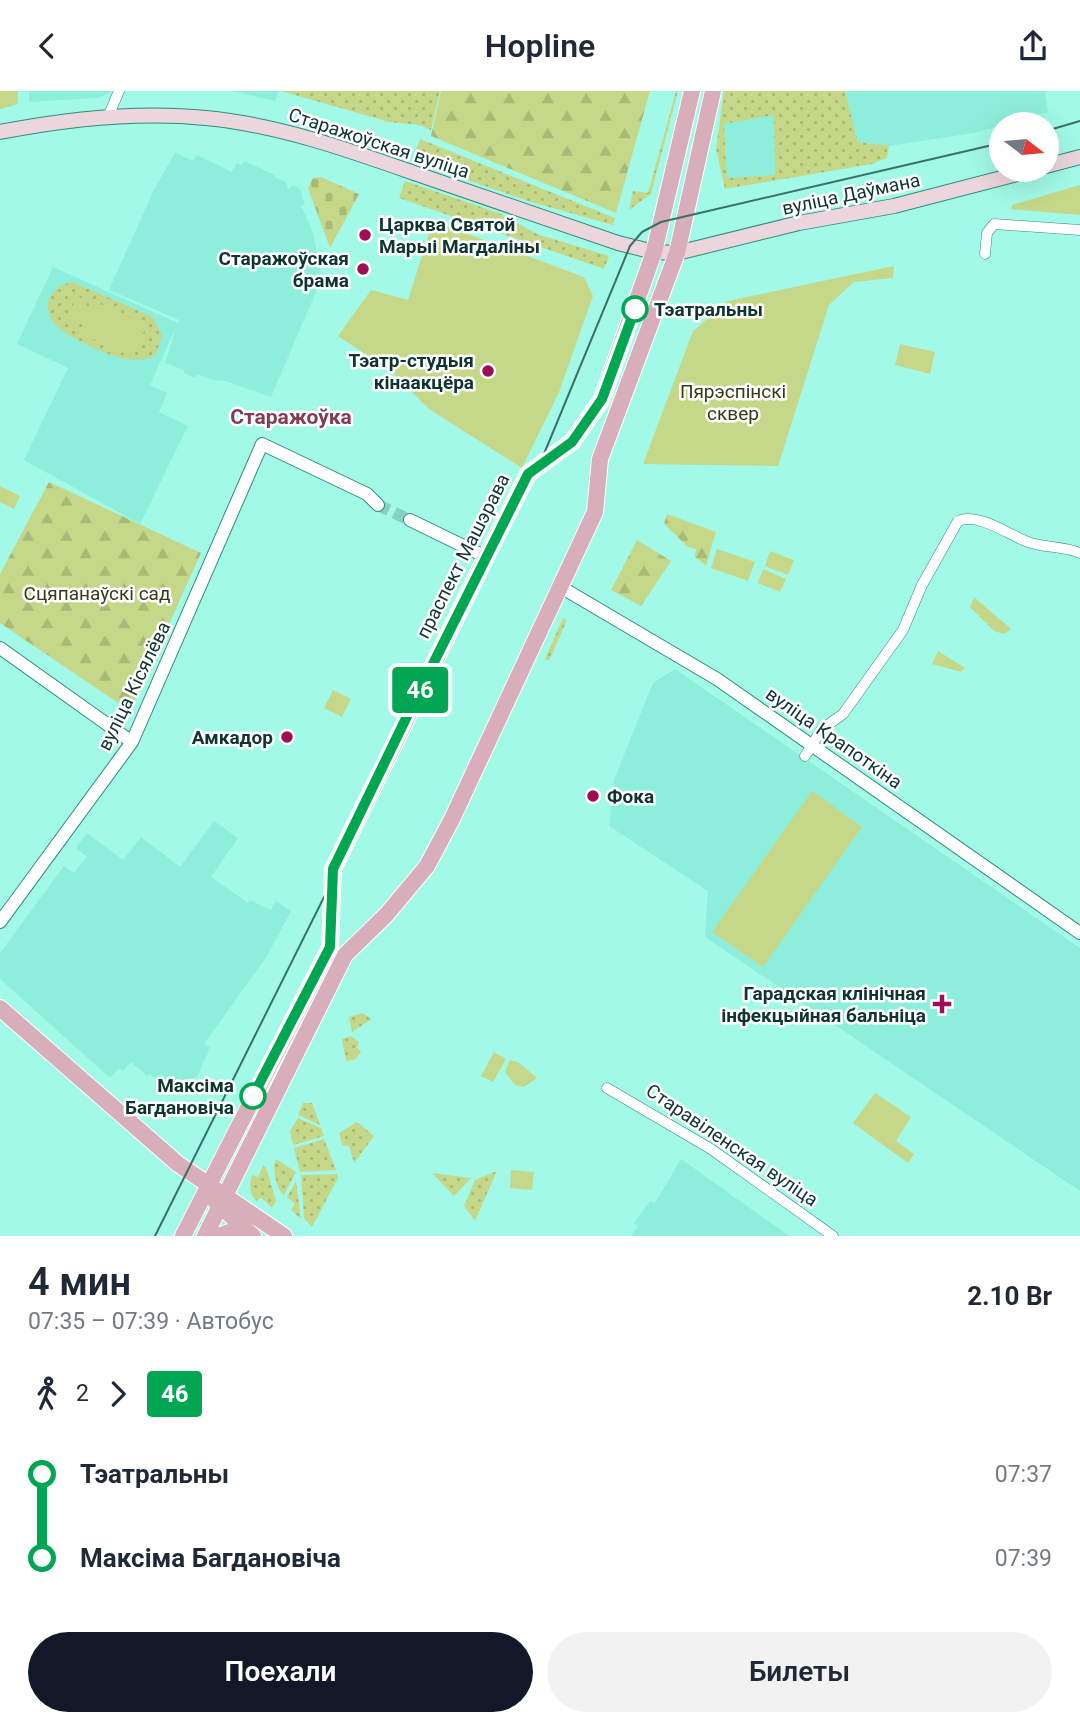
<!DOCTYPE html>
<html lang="ru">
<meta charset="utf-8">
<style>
body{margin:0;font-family:Roboto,sans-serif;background:#f2f2f3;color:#1f2937;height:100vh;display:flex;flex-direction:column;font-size:26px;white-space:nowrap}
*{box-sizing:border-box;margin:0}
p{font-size:23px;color:#747a83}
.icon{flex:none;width:38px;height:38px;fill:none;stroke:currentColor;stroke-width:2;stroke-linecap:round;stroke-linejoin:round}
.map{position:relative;height:1145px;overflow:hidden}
.sheet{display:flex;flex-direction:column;background:#fff;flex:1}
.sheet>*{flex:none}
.badge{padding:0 14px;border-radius:5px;font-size:24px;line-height:46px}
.needle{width:46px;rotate:106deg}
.controls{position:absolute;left:989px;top:21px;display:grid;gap:14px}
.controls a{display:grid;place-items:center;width:70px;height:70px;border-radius:50%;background:#fff;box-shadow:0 7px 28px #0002;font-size:35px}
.map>.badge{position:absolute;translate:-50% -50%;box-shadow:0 0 0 4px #fff}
.legs{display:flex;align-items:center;gap:10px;height:77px;padding:0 28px;font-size:23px}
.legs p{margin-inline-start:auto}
.overview{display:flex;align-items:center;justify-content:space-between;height:119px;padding:0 28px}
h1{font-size:38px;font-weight:600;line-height:52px}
.button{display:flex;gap:14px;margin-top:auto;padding:14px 28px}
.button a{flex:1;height:80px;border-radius:42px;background:#111827;color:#fff;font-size:28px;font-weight:600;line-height:80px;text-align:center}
.button a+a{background:#f2f2f3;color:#1f2937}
ul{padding:0 28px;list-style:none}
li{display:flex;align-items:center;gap:24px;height:84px;font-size:26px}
li i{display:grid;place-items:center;width:10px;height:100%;margin:0 9px;background:currentColor}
li i::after{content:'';width:18px;height:18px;margin:-9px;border:5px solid;border-radius:50%;background:#fff}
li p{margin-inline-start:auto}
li:first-child i{background:linear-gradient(#0000 50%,currentColor 0)}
li:last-child i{background:linear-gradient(currentColor 50%,#0000 0)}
header{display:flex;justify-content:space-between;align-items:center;height:91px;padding:0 28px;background:#fff;font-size:32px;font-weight:600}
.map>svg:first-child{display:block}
.built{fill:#8defdb}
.grass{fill:url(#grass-dots);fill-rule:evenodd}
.forest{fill:url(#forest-firs)}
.cemetery{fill:url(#cemetery-stones)}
.green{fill:#c5d889}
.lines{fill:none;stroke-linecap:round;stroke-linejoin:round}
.tertiary-tunnel{stroke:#85d2c2;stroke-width:12;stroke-dasharray:12 6;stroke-linecap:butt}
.minor-casing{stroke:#308b7b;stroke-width:11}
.tertiary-casing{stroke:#308b7b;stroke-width:14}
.secondary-casing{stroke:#308b7b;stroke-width:16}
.primary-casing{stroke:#fff;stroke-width:18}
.minor{stroke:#fff;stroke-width:10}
.tertiary{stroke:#fff;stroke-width:12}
.secondary{stroke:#ecd6dd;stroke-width:14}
.primary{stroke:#d8aebb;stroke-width:16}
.tram{stroke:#3c7066;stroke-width:2}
.line-1-casing{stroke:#fff;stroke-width:16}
.line-1{stroke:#00a651;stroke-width:10}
.poi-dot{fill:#9f0d55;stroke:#fff;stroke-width:2.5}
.stop-1-dot{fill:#fff;stroke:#00a651;stroke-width:3.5}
.labels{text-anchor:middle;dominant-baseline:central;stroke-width:5;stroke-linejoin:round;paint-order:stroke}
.street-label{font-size:19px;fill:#10352f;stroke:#fff}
.poi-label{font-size:19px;font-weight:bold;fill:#10352f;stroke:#fff;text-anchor:end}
.stop-label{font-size:19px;font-weight:bold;fill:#10352f;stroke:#fff;text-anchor:start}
.park-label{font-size:19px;fill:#343b18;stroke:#fff}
.neighbourhood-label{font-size:21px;font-weight:bold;fill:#823c55;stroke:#fff}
</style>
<header><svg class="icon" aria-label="back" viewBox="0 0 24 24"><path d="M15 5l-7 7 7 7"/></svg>Hopline<svg class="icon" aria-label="share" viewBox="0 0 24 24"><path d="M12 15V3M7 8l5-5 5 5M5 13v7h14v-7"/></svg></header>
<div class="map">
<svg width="1080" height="1145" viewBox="0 0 1080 1145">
<defs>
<pattern id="grass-dots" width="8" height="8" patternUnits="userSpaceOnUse" patternTransform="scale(1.75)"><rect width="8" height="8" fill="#c5d889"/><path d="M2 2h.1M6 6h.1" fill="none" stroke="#a8ba77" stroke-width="1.8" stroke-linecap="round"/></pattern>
<pattern id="forest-firs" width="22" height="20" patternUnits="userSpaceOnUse" patternTransform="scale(1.75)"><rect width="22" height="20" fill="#c5d889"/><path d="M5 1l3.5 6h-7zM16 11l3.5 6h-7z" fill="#a8ba77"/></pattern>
<pattern id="cemetery-stones" width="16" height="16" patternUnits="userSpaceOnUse" patternTransform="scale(1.75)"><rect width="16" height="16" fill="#c5d889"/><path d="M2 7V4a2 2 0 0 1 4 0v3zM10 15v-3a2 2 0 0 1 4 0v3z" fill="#a8ba77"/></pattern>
</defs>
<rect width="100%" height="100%" fill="#a2f9e7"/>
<path class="built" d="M29,0H113L98,7L29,11Z
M232,0H279L275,10Z
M845,0H1045L1048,21L974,42L889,55L858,51Z
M775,23L776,85L727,87L724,33Z
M175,61L193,70L197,64L232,81L237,72L242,74L244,70L275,84L274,86L286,91L288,98L293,94L300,98L305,113L301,115L312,138L322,187L271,306L222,289L216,290L197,283L195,287L184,282V279L165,272L176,236L150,294L167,302L159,321L188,335L140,433L24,369L68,277L17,253L53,176L178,232L179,229L109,199L153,101Z
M675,578L1080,857V1100L708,848L705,845L708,800L609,735L614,689L653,592Z
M214,730L238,747L211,786L248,812L250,809L271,819L276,810L291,820L267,865L204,953L210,956L197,986L188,988L185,996L179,999L171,992L162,993L150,983L147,985L131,971L123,980L119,977L110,987L0,888V862L64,775L74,782L87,766L76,757L87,742L123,769L141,746L180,776Z
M681,1068L786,1143L789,1145H631L638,1135L634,1132L650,1110L655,1112Z"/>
<path class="grass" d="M281,0H440L431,39L419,34L389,31Z
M676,0H678L651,103L629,119L633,100L648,102Z
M724,0H845L858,51L889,55L887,67L872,73L725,98L716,58ZM774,24L775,84L727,87L724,33Z
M420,48L615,127L613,134L531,111L412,70Z
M405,90L499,122L537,143L609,165L604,178L399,107Z
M73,191L153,226L162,245L156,263C134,282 74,250 54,233C41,214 50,195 73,191Z
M563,527L567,529L549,570L545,568Z
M362,922L372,928L352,941L349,926Z
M351,945L359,951L357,957L361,960L356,968L346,970L342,948Z
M303,1012H312L320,1034L298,1024Z
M298,1027L321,1037L324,1045L293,1054L290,1040Z
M357,1031L374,1045L354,1072L349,1055L342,1054L339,1042Z
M324,1048L336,1079L300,1081L294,1057Z
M276,1068L296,1081L284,1104C277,1099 271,1077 276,1068Z
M263,1075L266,1076L276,1110L272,1117L261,1106L257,1110C249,1104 249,1093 252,1084L258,1086Z
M497,1080L475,1130L464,1115L475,1089Z
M432,1082L471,1087L454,1105Z
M337,1083L338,1087L312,1136L304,1127L301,1084Z
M296,1090L301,1128L291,1119L295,1113L287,1106Z"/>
<path class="forest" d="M441,0H650L616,122L431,45Z
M49,391L201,462L130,620L0,532V483Z
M667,423L716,441L706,474L695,466L696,458L688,456L664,433Z
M637,449L671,470L641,515L611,499Z"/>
<path class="cemetery" d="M321,86L359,103L330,157L308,97L313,87Z"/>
<path class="green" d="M0,0H18V13L0,18Z
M1080,94V124L1011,118L1012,114Z
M433,130L584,186L593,205L559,301L522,377L429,318L391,280L338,245L371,199L408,209Z
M894,175L893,187L854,191L829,214L778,375L643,373L693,240L728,210Z
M77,205L88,210L78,234L67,229Z
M93,210L147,234L132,266L79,242Z
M900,253L935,261L930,283L895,274Z
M0,395L20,405L14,418L0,411Z
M717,458L755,471L748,490L711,477Z
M770,460L794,469L788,484L765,475Z
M763,478L786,488L780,501L758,492Z
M974,506L1011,538L1004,543L994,540L970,516Z
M938,560L965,577L961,581L932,573Z
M333,599L351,608L342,626L324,617Z
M812,700L862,736L763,876L712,841Z
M494,961L506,968L493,991L481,985Z
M510,969L518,971L537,987L524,996L515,994L505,981Z
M875,1002L911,1026L896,1050L914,1063L908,1072L853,1032Z
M511,1079L534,1081L532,1099L510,1097Z"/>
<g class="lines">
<path class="tertiary-tunnel" d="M378,414L410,429"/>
<defs>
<path id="minor" d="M108,26L119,0
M985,163L987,142L994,133L1080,139
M805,665L822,638L843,623L903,539L922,494L958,430C980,421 1011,446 1031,452C1048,457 1063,455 1080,462
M607,997L711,1058L833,1145"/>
<path id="tertiary" d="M410,429L486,466
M559,495L717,588L1080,842
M0,557L132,651
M0,831L132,651L262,353L367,403L378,414"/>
<path id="secondary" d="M0,41C67,28 138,20 206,27C279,34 349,59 417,83C484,106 551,129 618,152L654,161L677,162L799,132L894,115L1032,79
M1046,75L1080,66"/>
<path id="primary" d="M0,917L178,1073L284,1145
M215,1110L253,1145
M183,1145L330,856L333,778L486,466L528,383L572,351L602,308L654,161L692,0
M205,1145L345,864L387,823L427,775L452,728L595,421L600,368L677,162L713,0
M219,1145L229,1141L250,1143"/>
</defs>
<use href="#minor" class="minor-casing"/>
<use href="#tertiary" class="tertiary-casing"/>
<use href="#secondary" class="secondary-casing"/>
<use href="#primary" class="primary-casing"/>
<use href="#minor" class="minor"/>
<use href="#tertiary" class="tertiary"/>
<use href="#secondary" class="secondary"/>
<use href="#primary" class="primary"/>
<path class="tram" d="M1046,40L1080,30
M155,1145L539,375L630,155L642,141L661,131L1001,52"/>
</g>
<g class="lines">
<defs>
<path id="line-1" d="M253,1005L330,856L333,778L412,615L528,383L572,351L602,308L635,218"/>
</defs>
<use href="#line-1" class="line-1-casing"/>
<use href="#line-1" class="line-1"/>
</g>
<g class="poi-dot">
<circle cx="365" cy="144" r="7"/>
<circle cx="363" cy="178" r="7"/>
<circle cx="488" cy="280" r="7"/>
<circle cx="287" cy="646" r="7"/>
<circle cx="593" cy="705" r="7"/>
<path d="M938.5 902.5h7v7h7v7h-7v7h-7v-7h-7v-7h7z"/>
</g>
<g class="stop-1-dot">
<circle cx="635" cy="218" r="12"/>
<circle cx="253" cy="1005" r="12"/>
</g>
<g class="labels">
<g class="street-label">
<text transform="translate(379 52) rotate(18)">Старажоўская вуліца</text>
<text transform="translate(851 103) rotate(-12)">вуліца Даўмана</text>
<text transform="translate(463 465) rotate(-63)">праспект Машэрава</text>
<text transform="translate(134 595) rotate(-64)">вуліца Кісялёва</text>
<text transform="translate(834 647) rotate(35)">вуліца Крапоткіна</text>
<text transform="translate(732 1054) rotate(34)">Старавіленская вуліца</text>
</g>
<g class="poi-label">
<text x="379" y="133" text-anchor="start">Царква Святой<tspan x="379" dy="22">Марыі Магдаліны</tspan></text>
<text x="349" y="167">Старажоўская<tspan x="349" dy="22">брама</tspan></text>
<text x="474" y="269">Тэатр-студыя<tspan x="474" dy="22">кінаакцёра</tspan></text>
<text x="273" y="646">Амкадор</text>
<text x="607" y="705" text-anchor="start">Фока</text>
<text x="926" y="902">Гарадская клінічная<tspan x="926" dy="22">інфекцыйная бальніца</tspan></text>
</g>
<g class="stop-label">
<text x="654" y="218">Тэатральны</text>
<text x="234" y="994" text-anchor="end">Максіма<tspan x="234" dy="22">Багдановіча</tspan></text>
</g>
<g class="park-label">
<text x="733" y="300">Пярэспінскі<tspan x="733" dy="22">сквер</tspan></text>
<text x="97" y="502">Сцяпанаўскі сад</text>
</g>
<g class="neighbourhood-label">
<text x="291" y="326">Старажоўка</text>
</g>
</g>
</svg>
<div class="controls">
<a><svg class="needle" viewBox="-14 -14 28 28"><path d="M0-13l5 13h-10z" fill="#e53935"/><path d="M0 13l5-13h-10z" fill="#747a83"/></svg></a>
</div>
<b class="badge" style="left:420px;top:599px;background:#00a651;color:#fff">46</b>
</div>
<section class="sheet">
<div class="overview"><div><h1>4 мин</h1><p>07:35 – 07:39 · Автобус</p></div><b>2.10 Br</b></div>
<div class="legs"><svg class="icon" aria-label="walk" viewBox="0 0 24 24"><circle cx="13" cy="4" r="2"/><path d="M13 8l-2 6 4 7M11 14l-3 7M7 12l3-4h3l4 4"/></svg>2<svg class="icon" aria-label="forward" viewBox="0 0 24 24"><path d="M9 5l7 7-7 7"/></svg><b class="badge" style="background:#00a651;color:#fff">46</b></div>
<ul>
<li><i style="color:#00a651"></i><b>Тэатральны</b><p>07:37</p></li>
<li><i style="color:#00a651"></i><b>Максіма Багдановіча</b><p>07:39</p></li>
</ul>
<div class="button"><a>Поехали</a><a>Билеты</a></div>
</section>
